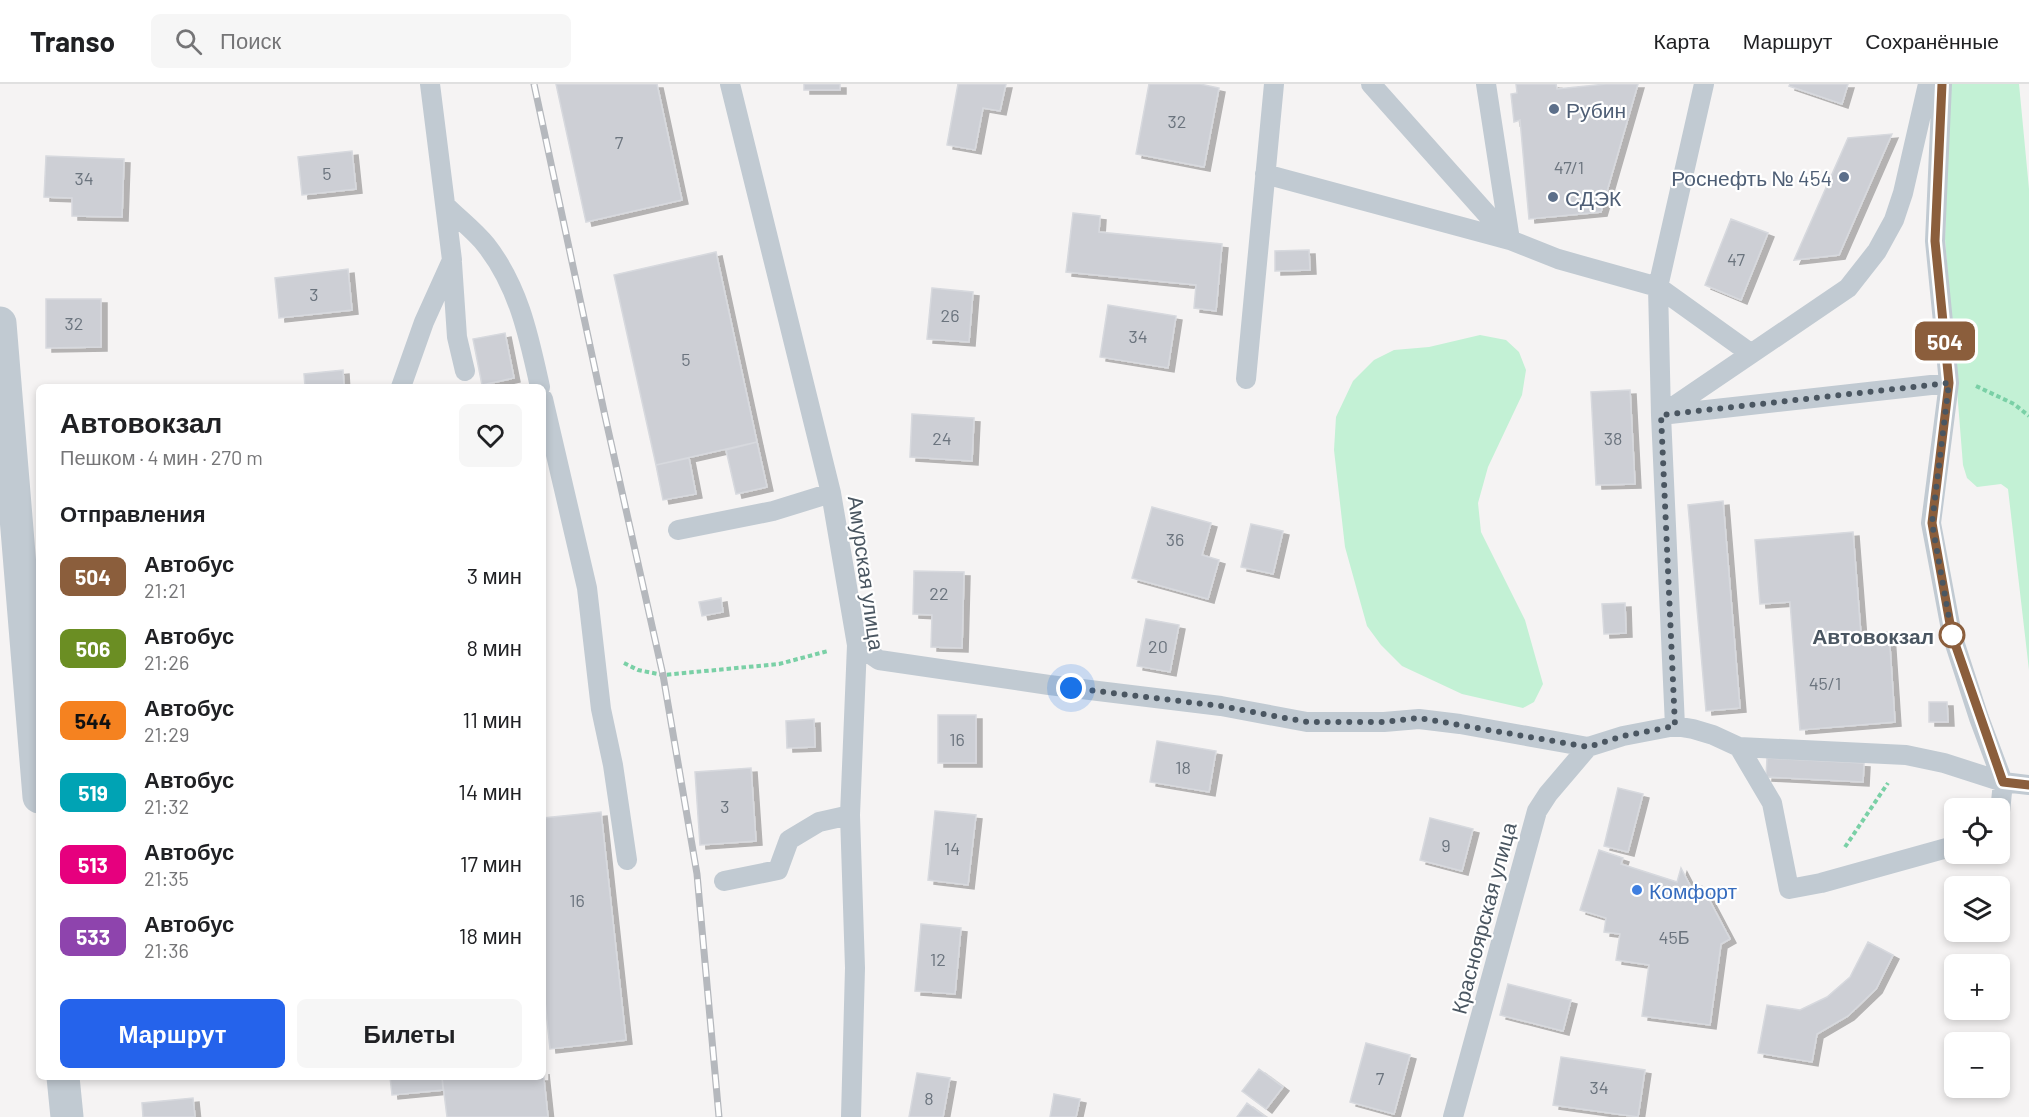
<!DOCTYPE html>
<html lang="ru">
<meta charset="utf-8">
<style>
body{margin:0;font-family:Barlow,sans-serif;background:#f6f6f6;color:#202124;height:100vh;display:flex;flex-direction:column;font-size:22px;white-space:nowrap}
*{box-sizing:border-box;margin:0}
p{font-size:20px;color:#757577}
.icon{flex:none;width:33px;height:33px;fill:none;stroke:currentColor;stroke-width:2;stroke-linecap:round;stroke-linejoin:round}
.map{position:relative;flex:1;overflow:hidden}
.panel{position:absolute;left:36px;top:300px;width:510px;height:696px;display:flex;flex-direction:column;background:#fff;border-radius:9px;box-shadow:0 3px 9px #0003}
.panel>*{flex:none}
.badge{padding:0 12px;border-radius:9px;font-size:21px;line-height:39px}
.buttons{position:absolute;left:1944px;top:714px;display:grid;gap:12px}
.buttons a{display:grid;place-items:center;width:66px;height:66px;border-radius:9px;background:#fff;box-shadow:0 3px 9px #0003;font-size:30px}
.you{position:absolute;width:30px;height:30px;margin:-15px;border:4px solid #fff;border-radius:50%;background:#1a73e8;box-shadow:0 0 0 9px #1a73e833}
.map>.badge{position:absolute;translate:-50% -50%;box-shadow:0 0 0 3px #fff}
h2{padding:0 24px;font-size:22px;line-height:54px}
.round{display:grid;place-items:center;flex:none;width:63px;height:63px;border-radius:9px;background:#f6f6f6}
.headline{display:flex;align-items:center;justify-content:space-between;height:102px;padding:0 24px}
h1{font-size:28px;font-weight:700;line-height:45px}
.primary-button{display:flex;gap:12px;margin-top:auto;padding:12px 24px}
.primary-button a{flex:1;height:69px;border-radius:9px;background:#2563eb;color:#fff;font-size:24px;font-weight:700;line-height:69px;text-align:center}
.primary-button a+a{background:#f6f6f6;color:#202124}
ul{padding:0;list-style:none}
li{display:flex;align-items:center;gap:18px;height:72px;padding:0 24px}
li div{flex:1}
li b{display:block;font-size:22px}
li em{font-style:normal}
li .badge{min-width:66px;font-weight:700;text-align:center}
header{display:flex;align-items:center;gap:36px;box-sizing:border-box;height:84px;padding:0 30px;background:#fff;border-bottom:2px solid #e0e0e0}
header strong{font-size:28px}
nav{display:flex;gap:33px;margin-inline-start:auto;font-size:21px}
.search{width:420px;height:54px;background:#f6f6f6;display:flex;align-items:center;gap:15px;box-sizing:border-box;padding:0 21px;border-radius:9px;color:#757577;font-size:22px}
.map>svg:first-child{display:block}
.green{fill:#c3f1d5}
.building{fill:#cdcfd5;stroke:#d7d9de;stroke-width:1.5;filter:url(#shadow)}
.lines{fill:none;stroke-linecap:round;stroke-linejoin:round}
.path{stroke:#7ad0a6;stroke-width:4;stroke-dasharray:4.5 3;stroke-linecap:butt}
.service{stroke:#c1cad2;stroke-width:20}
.minor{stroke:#c1cad2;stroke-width:33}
.rail-casing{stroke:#b5b8bd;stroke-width:7}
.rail{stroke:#fff;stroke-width:4.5;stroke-dasharray:14;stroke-linecap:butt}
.line-casing{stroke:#fff;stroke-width:14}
.line{stroke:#8b5e3c;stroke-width:9}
.walk{stroke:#4a5661;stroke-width:6;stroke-dasharray:0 10.8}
.service-dot{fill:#5c6f8a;stroke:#fff;stroke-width:2}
.stop-dot{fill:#fff;stroke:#8b5e3c;stroke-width:3}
.shop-dot{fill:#3f7fe0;stroke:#fff;stroke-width:2}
.labels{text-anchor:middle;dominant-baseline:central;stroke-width:4.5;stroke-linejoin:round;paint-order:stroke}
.number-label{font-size:18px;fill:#6b747e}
.service-label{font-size:21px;fill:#4e5e75;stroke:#fff;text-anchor:start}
.street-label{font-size:21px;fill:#4a5661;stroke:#fff}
.stop-label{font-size:21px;font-weight:bold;fill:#4a5661;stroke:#fff;text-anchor:end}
.shop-label{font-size:21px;fill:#366cbe;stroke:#fff;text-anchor:start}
</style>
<header>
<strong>Transo</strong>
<div class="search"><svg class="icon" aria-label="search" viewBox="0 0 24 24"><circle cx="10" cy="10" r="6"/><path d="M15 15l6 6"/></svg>Поиск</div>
<nav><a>Карта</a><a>Маршрут</a><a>Сохранённые</a></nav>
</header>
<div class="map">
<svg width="2029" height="1033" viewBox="0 0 2029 1033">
<defs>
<filter id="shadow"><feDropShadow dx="6" dy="4" stdDeviation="0" flood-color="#0004"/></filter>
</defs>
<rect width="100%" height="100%" fill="#f5f3f3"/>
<path class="green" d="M1949,0H2019L2029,105V586L2008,405L2001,400L1977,403L1967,394L1963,381L1945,155Z
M1480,251L1506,256L1519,268L1526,286L1522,311L1488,383L1478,419L1481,448L1525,536L1543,600L1534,618L1523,624L1462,610L1402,582L1381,561L1367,542L1345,463L1334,366L1336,333L1353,297L1374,276L1394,266L1429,263Z"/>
<path class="building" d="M556,0H657L682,116L586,138Z
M804,0H840V6H804Z
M958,0H1006L1000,27L983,24L975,66L947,61Z
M1149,0H1200L1219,4L1204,83L1136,70Z
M1516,0H1556L1557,5L1606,0H1638L1601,128L1529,135L1520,36L1514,38L1511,10L1517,9Z
M1790,0H1848L1842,20L1789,2Z
M1892,50L1839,171L1794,176L1848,54Z
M352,67L356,105L302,111L298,73Z
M46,72L124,75L122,133L72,132V114L44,113Z
M1073,129L1100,132L1099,148L1222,160L1216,227L1194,224L1196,201L1066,188Z
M1731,135L1768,149L1741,216L1705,201Z
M1309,166L1310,186L1275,187V167Z
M716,168L757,358L656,381L614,191Z
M348,185L352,226L279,234L275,194Z
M932,204L973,208L969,258L927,255Z
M46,215H101V263L46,264Z
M1108,221L1176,232L1168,284L1100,273Z
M505,249L514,294L482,301L473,255Z
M343,286L344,303H305L304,290Z
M1630,306L1635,400L1596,401L1591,308Z
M912,330L974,334L972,377L910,373Z
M757,358L767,403L736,410L726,366Z
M689,374L696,410L663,416L656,381Z
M1723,417L1740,624L1706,627L1688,421Z
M1152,423L1211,439L1202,471L1219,476L1208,515L1132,494Z
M1251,440L1283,447L1273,490L1241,483Z
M1853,448L1861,551L1889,548L1895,638L1800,646L1790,518L1760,520L1755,456Z
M914,487L964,488L962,564L931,563L932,531L913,530Z
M721,514L723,528L702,532L699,518Z
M1625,519L1626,549L1604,550L1602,520Z
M1146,535L1179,541L1170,588L1137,582Z
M1929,618H1947L1948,638H1929Z
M938,631H976V679H938Z
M814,635L815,663L787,664L786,637Z
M1157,657L1216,667L1209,708L1150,698Z
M1767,674L1864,679L1863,698L1766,693Z
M751,684L756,757L700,761L695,688Z
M1618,704L1643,710L1628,768L1604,762Z
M935,727L976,731L968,801L928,796Z
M601,728L626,956L550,965L543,898V734Z
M1430,734L1473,745L1462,787L1420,776Z
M1599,766L1623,774L1621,780L1677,798L1681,784L1693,807L1702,802L1730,855L1721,860L1710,941L1642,932L1649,881L1616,876L1620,850L1604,848L1606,834L1580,826Z
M921,840L961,844L955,910L915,907Z
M1868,858L1893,871L1876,905L1848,932L1817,950L1812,978L1758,969L1767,921L1800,926L1827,913L1850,893Z
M1508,900L1571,916L1563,947L1500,931Z
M1366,959L1410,971L1394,1030L1350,1018Z
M1561,973L1645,986L1638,1033L1553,1021Z
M1259,985L1283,1003L1266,1025L1242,1007Z
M543,986L548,1033H447L442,993H543Z
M917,989L950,994L943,1033H909Z
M390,993H442L443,1006L392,1011Z
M1054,1010L1080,1015L1076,1033H1050Z
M193,1014L195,1033H143L142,1019Z
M1247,1019L1266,1033H1237Z"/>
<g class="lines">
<path class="path" d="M1976,302L2014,320L2029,332
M624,579L638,586L663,591L779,580L828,567
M1845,763L1888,699"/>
<path class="service" d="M730,0L831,409L857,561L850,731L855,884L851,1033
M1371,0L1510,156
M1486,0L1510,156
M1704,0L1658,203L1750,269
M1942,0L1935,157L1949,299L1931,439L1952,551L1979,634L2003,698L2029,701
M1265,90L1510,156L1558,175L1658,203L1661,331L1949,299
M446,122C459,135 475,147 486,161C519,203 529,253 540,303
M452,179L457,253L465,287
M1246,295L1274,0
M401,303L424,238L452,176L430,0
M543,315L587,504L601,625L613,681L627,776
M678,446L773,427L831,409
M857,561L879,576L1049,601L1221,622L1307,638H1384L1419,635L1460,640L1588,663L1623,652L1675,642L1693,645L1713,651L1739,663L1906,671L1944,679L2003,698L2000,728
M1675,642L1661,331L1848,204L1877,167L1894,136L1903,109L1928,0
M1739,663L1772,719L1789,805L1821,799L1954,762
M724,797L778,786L789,756L819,738L850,731
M1453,1033L1537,727L1548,710L1588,663"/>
<path class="minor" d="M0,239L39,713
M63,993L67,1033"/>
<defs>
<path id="rail" d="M534,0L605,332L663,591L697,790L719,1033"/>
</defs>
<use href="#rail" class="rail-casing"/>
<use href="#rail" class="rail"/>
</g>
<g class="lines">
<defs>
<path id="line" d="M1942,0L1935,157L1949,299L1932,439L1952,551L2003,698L2029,701"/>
</defs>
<use href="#line" class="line-casing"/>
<use href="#line" class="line"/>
<path class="walk" d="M1071,604L1221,622L1307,638H1384L1419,634L1588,663L1623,652L1675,642L1661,331L1949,299L1932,439L1952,551"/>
</g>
<g class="service-dot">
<circle cx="1554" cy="25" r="6"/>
<circle cx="1844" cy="93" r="6"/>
<circle cx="1553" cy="113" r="6"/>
</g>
<circle class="stop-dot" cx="1952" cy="551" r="12"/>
<circle class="shop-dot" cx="1637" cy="806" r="6"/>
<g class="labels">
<g class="number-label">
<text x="1177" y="37">32</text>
<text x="619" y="58">7</text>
<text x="1569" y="83">47/1</text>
<text x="327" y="89">5</text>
<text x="84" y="94">34</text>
<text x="1736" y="175">47</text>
<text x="314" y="210">3</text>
<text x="950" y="231">26</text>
<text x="74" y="239">32</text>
<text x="1138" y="252">34</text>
<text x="686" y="275">5</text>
<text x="942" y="354">24</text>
<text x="1613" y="354">38</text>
<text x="1175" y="455">36</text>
<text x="939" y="509">22</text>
<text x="1158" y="562">20</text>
<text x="1825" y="599">45/1</text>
<text x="957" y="655">16</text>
<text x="1183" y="683">18</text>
<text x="725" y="722">3</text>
<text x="1446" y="761">9</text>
<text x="952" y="764">14</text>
<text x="577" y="816">16</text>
<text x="1674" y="853">45Б</text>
<text x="938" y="875">12</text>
<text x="1380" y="994">7</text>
<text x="1599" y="1003">34</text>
<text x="929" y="1014">8</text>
</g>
<g class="service-label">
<text x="1566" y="25">Рубин</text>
<text x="1832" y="93" text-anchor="end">Роснефть № 454</text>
<text x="1565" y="113">СДЭК</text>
</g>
<g class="street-label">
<text transform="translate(867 489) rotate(82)">Амурская улица</text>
<text transform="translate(1483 834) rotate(-75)">Красноярская улица</text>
</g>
<g class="stop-label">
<text x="1934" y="551">Автовокзал</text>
</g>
<g class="shop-label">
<text x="1649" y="806">Комфорт</text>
</g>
</g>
</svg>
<div class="buttons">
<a><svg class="icon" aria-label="locate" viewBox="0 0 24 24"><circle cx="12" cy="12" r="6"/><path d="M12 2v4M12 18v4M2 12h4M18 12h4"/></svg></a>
<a><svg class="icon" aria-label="layers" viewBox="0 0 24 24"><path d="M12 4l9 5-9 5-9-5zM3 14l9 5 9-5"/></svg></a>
<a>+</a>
<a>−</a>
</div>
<div class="you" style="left:1071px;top:604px"></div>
<b class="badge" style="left:1945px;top:257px;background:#8b5e3c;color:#fff">504</b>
<section class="panel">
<div class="headline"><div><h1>Автовокзал</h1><p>Пешком · 4 мин · 270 m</p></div><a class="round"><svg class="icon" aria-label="heart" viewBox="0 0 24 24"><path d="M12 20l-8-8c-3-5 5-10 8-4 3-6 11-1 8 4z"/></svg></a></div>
<h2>Отправления</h2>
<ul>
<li><span class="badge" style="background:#8b5e3c;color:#fff">504</span><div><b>Автобус</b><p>21:21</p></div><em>3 мин</em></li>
<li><span class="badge" style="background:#6b8e23;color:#fff">506</span><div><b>Автобус</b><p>21:26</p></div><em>8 мин</em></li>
<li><span class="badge" style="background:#f58220;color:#111">544</span><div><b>Автобус</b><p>21:29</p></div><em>11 мин</em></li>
<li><span class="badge" style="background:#00a3b4;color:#fff">519</span><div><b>Автобус</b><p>21:32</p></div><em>14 мин</em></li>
<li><span class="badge" style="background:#e6007e;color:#fff">513</span><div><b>Автобус</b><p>21:35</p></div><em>17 мин</em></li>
<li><span class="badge" style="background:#8e44ad;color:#fff">533</span><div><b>Автобус</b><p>21:36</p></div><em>18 мин</em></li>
</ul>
<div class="primary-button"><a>Маршрут</a><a>Билеты</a></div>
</section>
</div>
